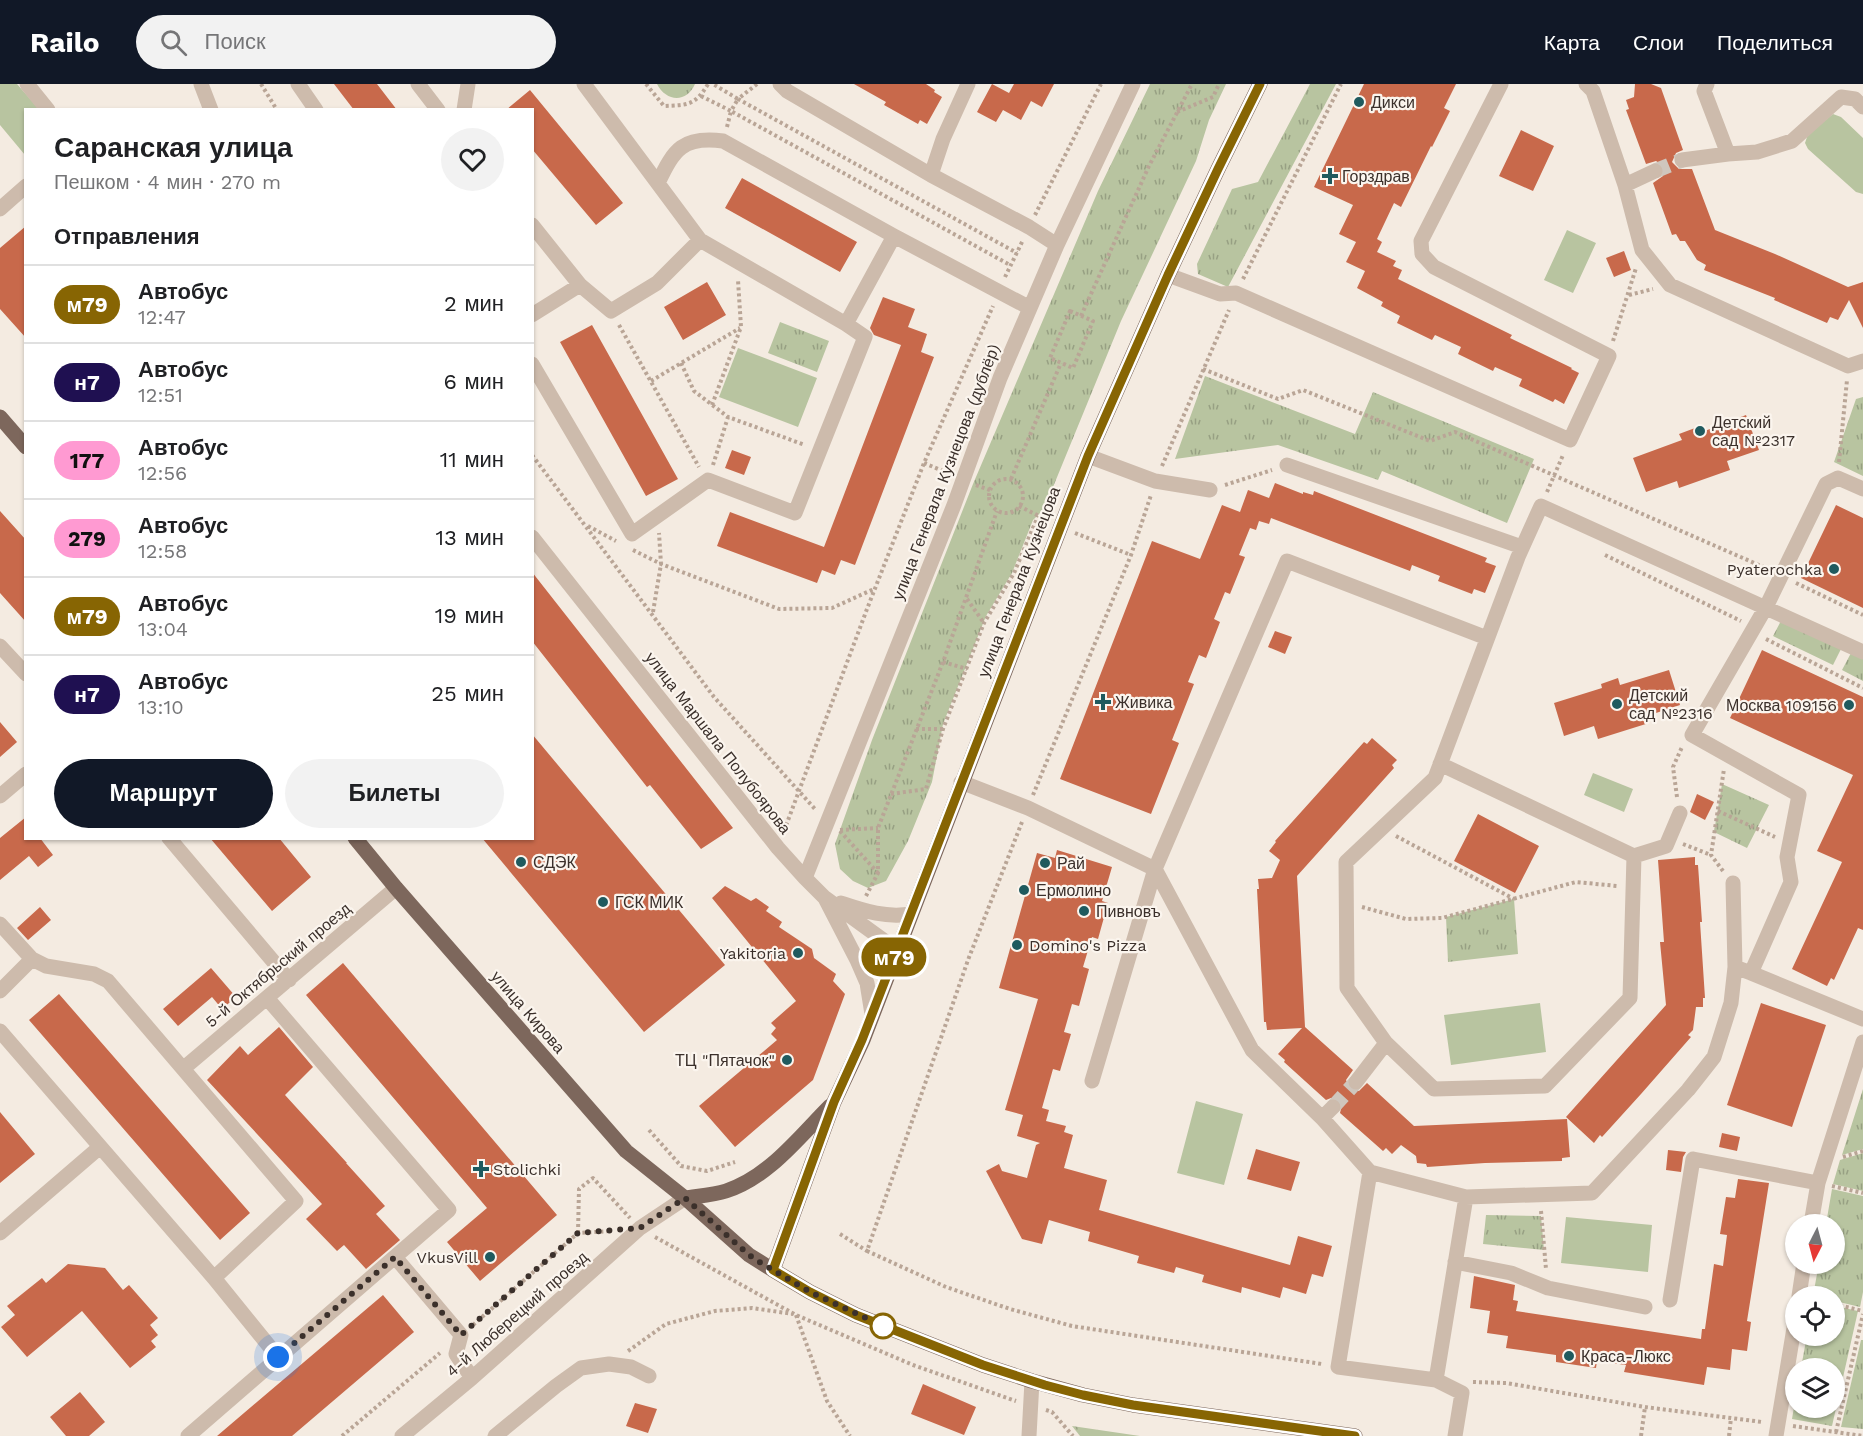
<!DOCTYPE html>
<html lang="ru">
<meta charset="utf-8">
<style>
body{margin:0;font-family:"Work Sans",sans-serif;background:#f2f2f2;color:#202124;height:100vh;display:flex;flex-direction:column;font-size:22px;white-space:nowrap}
*{box-sizing:border-box;margin:0}
p{font-size:20px;color:#757577}
.icon{flex:none;width:33px;height:33px;fill:none;stroke:currentColor;stroke-width:2;stroke-linecap:round;stroke-linejoin:round}
.map{position:relative;flex:1;overflow:hidden}
.side{position:absolute;left:24px;top:24px;width:510px;height:732px;display:flex;flex-direction:column;background:#fff;border-radius:0px;box-shadow:0 2px 4px #0004}
.side>*{flex:none}
.badge{padding:0 12px;border-radius:20px;font-size:21px;line-height:39px}
.needle{width:39px;rotate:186deg}
.tools{position:absolute;left:1785px;top:1130px;display:grid;gap:12px}
.tools a{display:grid;place-items:center;width:60px;height:60px;border-radius:50%;background:#fff;box-shadow:0 2px 4px #0004;font-size:30px}
.you{position:absolute;width:30px;height:30px;margin:-15px;border:4px solid #fff;border-radius:50%;background:#1a73e8;box-shadow:0 0 0 9px #1a73e833}
.map>.badge{position:absolute;translate:-50% -50%;box-shadow:0 0 0 3px #fff}
h2{padding:0 30px;font-size:22px;line-height:54px}
.round{display:grid;place-items:center;flex:none;width:63px;height:63px;border-radius:32px;background:#f2f2f2}
.summary{display:flex;align-items:center;justify-content:space-between;height:102px;padding:0 30px}
h1{font-size:28px;font-weight:700;line-height:45px}
.cta{display:flex;gap:12px;margin-top:auto;padding:12px 30px}
.cta a{flex:1;height:69px;border-radius:36px;background:#111827;color:#fff;font-size:24px;font-weight:700;line-height:69px;text-align:center}
.cta a+a{background:#f2f2f2;color:#202124}
ul{padding:0;list-style:none}
li{display:flex;align-items:center;gap:18px;height:78px;padding:0 30px;border-top:2px solid #e0e0e0}
li div{flex:1}
li b{display:block;font-size:22px}
li em{font-style:normal}
li .badge{min-width:66px;font-weight:700;text-align:center}
header{display:flex;align-items:center;gap:36px;box-sizing:border-box;height:84px;padding:0 30px;background:#111827;color:#fff}
header strong{font-size:28px}
nav{display:flex;gap:33px;margin-inline-start:auto;font-size:21px}
.search{width:420px;height:54px;background:#f2f2f2;display:flex;align-items:center;gap:15px;box-sizing:border-box;padding:0 21px;border-radius:33px;color:#757577;font-size:22px}
.map>svg:first-child{display:block}
.grass{fill:url(#grass-tufts)}
.forest{fill:url(#forest-crowns)}
.pitch{fill:#b8c4a0}
.building{fill:#c8694b}
.lines{fill:none;stroke-linecap:round;stroke-linejoin:round}
.minor-tunnel{stroke:#cfc6bd;stroke-width:15;stroke-dasharray:15 8;stroke-linecap:butt}
.path{stroke:#b9a596;stroke-width:4;stroke-dasharray:3 3;stroke-linecap:butt}
.minor{stroke:#cdbbac;stroke-width:15}
.major{stroke:#7d675c;stroke-width:15}
.line-casing{stroke:#fff;stroke-width:14}
.line{stroke:#876503;stroke-width:9}
.walk{stroke:#3b302b;stroke-width:6;stroke-dasharray:0 10.8}
.poi-dot{fill:#1f5a5e;stroke:#fbf5ee;stroke-width:2}
.stop-dot{fill:#fff;stroke:#876503;stroke-width:3}
.labels{text-anchor:middle;dominant-baseline:central;stroke-width:4.5;stroke-linejoin:round;paint-order:stroke}
.poi-label{font-size:16px;fill:#3b302b;stroke:#fbf5ee;text-anchor:start}
.street-label{font-size:16px;fill:#3b302b;stroke:#fbf5ee}
</style>
<header>
<strong>Railo</strong>
<div class="search"><svg class="icon" aria-label="search" viewBox="0 0 24 24"><circle cx="10" cy="10" r="6"/><path d="M15 15l6 6"/></svg>Поиск</div>
<nav><a>Карта</a><a>Слои</a><a>Поделиться</a></nav>
</header>
<div class="map">
<svg width="1863" height="1352" viewBox="0 0 1863 1352">
<defs>
<pattern id="grass-tufts" width="24" height="20" patternUnits="userSpaceOnUse" patternTransform="scale(1.5)"><rect width="24" height="20" fill="#b8c4a0"/><path d="M3 7l-1-3M5 7V3M7 7l1-3M15 17l-1-3M17 17v-4M19 17l1-3" fill="none" stroke="#97a083"/></pattern>
<pattern id="forest-crowns" width="20" height="18" patternUnits="userSpaceOnUse" patternTransform="scale(1.5)"><rect width="20" height="18" fill="#b8c4a0"/><path d="M2 6a3 3 0 1 1 6 0M12 15a3 3 0 1 1 6 0" fill="none" stroke="#97a083"/></pattern>
</defs>
<rect width="100%" height="100%" fill="#f4ebe1"/>
<path class="grass" d="M657,0H695C687,19 666,18 657,0Z
M1150,0H1226L1209,36L1196,77L1121,237L1044,425L1033,436L1012,489L986,532L943,640L932,698L908,757L886,797L868,804L853,797L840,785L835,760L872,656L973,400L1098,107Z
M1310,0H1336L1228,203L1198,190L1197,180L1232,105L1258,98Z
M780,238L829,257L817,288L768,269Z
M1205,292L1355,350L1373,308L1534,375L1507,439L1382,387L1378,396L1278,361L1175,375Z
M1863,313V392L1834,378L1856,315Z
M1782,535L1842,563L1833,581L1773,552Z
M1851,569L1863,575V597L1842,586Z
M1722,700L1769,721L1747,764L1714,748Z
M1514,815L1518,870L1448,878L1446,833Z
M1863,1005V1065L1842,1071Z
M1863,1069V1107L1833,1100L1840,1076Z
M1832,1105L1863,1112V1208L1860,1223L1835,1217L1834,1212H1813L1819,1179H1834V1140H1826Z
M1486,1131L1541,1132L1544,1166L1483,1160Z
M1835,1222L1858,1227L1832,1342L1792,1335L1795,1317L1796,1323H1834V1284H1801L1807,1251H1834Z
M1861,1256H1863V1345L1841,1343Z"/>
<path class="forest" d="M1072,1342L1140,1352H1080Z"/>
<path class="pitch" d="M0,0H17L39,25L26,26L25,71L0,41Z
M1833,30L1841,33L1863,54V110L1856,108L1808,65L1805,59L1808,50Z
M1567,146L1596,159L1573,209L1544,196Z
M738,264L817,294L798,343L719,313Z
M1593,689L1633,705L1624,728L1584,711Z
M1540,919L1546,968L1451,981L1444,931Z
M1196,1017L1243,1030L1224,1101L1177,1089Z
M1566,1133L1652,1141L1648,1188L1561,1179Z"/>
<path class="building" d="M334,0H377L397,26H354Z
M854,0H926L935,6L934,8L942,13L927,40L920,36L918,40L884,21L886,18Z
M992,0L1009,9L1014,0H1054L1042,23L1031,17L1021,36L1003,26L996,38L977,28Z
M1364,0H1456L1444,24L1450,27L1432,63L1431,62L1401,123L1394,119L1377,155L1382,158L1377,168L1396,177L1393,182L1402,186L1398,195L1512,251L1510,254L1572,284L1571,285L1579,289L1564,320L1555,315L1553,318L1519,302L1522,295L1495,283L1493,287L1458,270L1461,263L1435,251L1432,256L1397,239L1400,232L1381,222L1383,218L1357,204L1365,187L1346,178L1356,158L1339,150L1353,121L1314,103Z
M1635,0H1651L1661,4L1683,66L1676,69L1672,78L1679,85H1692L1715,146L1775,170L1848,203L1863,198V244L1849,216L1838,236L1830,233L1827,239L1774,216L1775,214L1704,186L1706,181L1697,176L1685,157H1680L1676,150L1672,151L1653,99L1663,92L1664,82L1656,77L1646,80L1626,26L1629,25L1626,16L1634,13Z
M530,6L623,119L596,141L532,65V26H506Z
M1521,46L1554,62L1533,107L1499,92Z
M742,94L857,158L840,188L725,124Z
M26,142V254L0,225V164Z
M1624,167L1631,186L1614,193L1606,174Z
M707,198L726,231L683,256L664,223Z
M883,213L915,225L908,243L927,250L921,268L934,273L855,481L841,476L835,491L822,486L817,499L717,462L730,428L824,463L901,261L874,251L870,244Z
M592,241L678,395L646,412L560,258Z
M1746,331L1759,366L1727,377L1730,386L1679,404L1677,397L1646,408L1633,374L1682,356L1679,350L1695,344L1697,350Z
M732,366L751,373L744,391L725,384Z
M1275,399L1303,410V408L1313,411L1314,407L1487,474L1485,478L1496,482L1485,509L1474,505L1472,510L1438,497L1440,492L1412,481L1410,487L1271,434L1269,440L1259,437L1256,446L1250,444L1239,471L1245,473L1230,510L1225,508L1214,535L1220,538L1206,574L1199,571L1188,598L1194,600L1172,656L1179,659L1151,730L1060,695L1152,457L1200,475L1222,421L1240,428L1248,406L1269,414Z
M1836,421L1863,434V524L1801,494Z
M0,427L26,456V538L0,509Z
M532,488L733,744L701,765L650,701L647,703L532,557Z
M1275,547L1292,553L1285,570L1268,563Z
M1762,566L1863,613V846L1858,844L1834,896L1831,894L1827,902L1792,885L1842,778L1817,767L1853,691L1730,634Z
M1669,586L1680,621L1647,632L1649,639L1598,655L1594,642L1564,652L1554,619L1602,604L1601,600L1618,594L1620,601Z
M0,638L17,658L0,673Z
M532,650L725,881L644,948L482,754H532Z
M1372,654L1397,676L1392,681L1394,684L1297,792L1305,943L1353,986L1346,996L1350,1005L1359,1007L1367,999L1414,1042L1567,1035L1570,1073L1562,1074V1077L1485,1079L1427,1083L1426,1080L1417,1079L1416,1072L1401,1061L1392,1070L1386,1064L1383,1067L1340,1029L1342,1021L1339,1016L1331,1014L1326,1016L1284,978L1285,976L1278,970L1302,944L1267,946L1266,938H1264L1257,805H1259L1258,795L1272,794L1280,776L1269,767L1276,758L1275,757L1364,658L1367,660Z
M1697,710L1714,718L1705,736L1690,728Z
M1478,730L1539,762L1515,809L1454,777Z
M26,733V754H40L53,771L38,783L29,772L0,796V754Z
M210,754H279L311,793L272,827Z
M1057,766L1112,783L1102,817L1108,819L1098,855L1092,853L1083,883L1089,885L1079,922L1072,920L1064,948L1071,950L1060,987L1053,985L1042,1024L1049,1026L1046,1037L1066,1042L1064,1048L1073,1051L1064,1084L1107,1096L1099,1126L1290,1181L1298,1152L1332,1162L1323,1193L1312,1190L1306,1210L1283,1203L1280,1214L1242,1203L1241,1209L1202,1198L1204,1191L1176,1183L1174,1189L1137,1179L1139,1172L1088,1157L1090,1148L1049,1136L1042,1160L1022,1155L986,1087L999,1080L1002,1087L1027,1094L1036,1061L1040,1059L1017,1052L1023,1031L1005,1026L1038,915L999,904L1037,769L1055,774Z
M1695,773V781H1698L1702,838H1700L1705,914H1703V923H1696L1693,946L1688,951L1691,953L1641,1010L1602,1053L1600,1051L1594,1059L1566,1033L1666,921L1660,858H1664L1658,776Z
M725,802L751,817L756,814L769,823L766,827L782,838L779,843L812,865L814,874L836,890L833,897L845,910L813,996L735,1063L699,1022L777,956L771,950L776,944L771,939L796,917L712,814Z
M40,823L51,836L28,856L17,844Z
M343,879L557,1131L480,1197L447,1158L487,1124L306,911Z
M211,884L236,913L222,925L212,913L178,942L163,925Z
M59,910L250,1129L220,1156L29,936Z
M1761,919L1826,941L1792,1043L1727,1021Z
M279,943L313,983L285,1011L347,1079H346L385,1122L376,1130L400,1156L366,1185L344,1161L337,1167L306,1135L322,1120L207,996L240,962L248,971Z
M0,1028L35,1070L0,1099Z
M1722,1049L1740,1053L1737,1067L1719,1063Z
M1256,1065L1300,1078L1291,1107L1247,1095Z
M1668,1066L1686,1068L1683,1073L1681,1088L1666,1086Z
M1738,1095L1769,1099L1747,1237L1751,1238L1747,1267L1732,1265L1730,1286L1707,1283L1704,1301L1624,1288L1626,1281L1597,1277L1596,1284L1556,1278V1271L1506,1264L1508,1252L1487,1249L1490,1227L1470,1224L1474,1192L1515,1201L1513,1216L1518,1217L1516,1227L1701,1255L1702,1245H1705L1714,1180L1723,1182L1727,1151L1720,1150L1726,1113L1735,1114Z
M68,1180L105,1184L123,1206L129,1201L158,1234L150,1241L158,1251L151,1257L156,1263L130,1284L82,1227L27,1273L1,1243L15,1231L7,1222L42,1194L46,1199Z
M383,1211L414,1248L292,1352H217Z
M923,1300L976,1323L964,1351L911,1330Z
M80,1308L105,1338L89,1352H66L50,1333Z
M635,1319L657,1325L648,1349L626,1342Z"/>
<g class="lines">
<path class="minor-tunnel" d="M1655,87L1682,76
M1333,1023L1356,998"/>
<path class="path" d="M261,0L277,26
M646,0L664,22C687,21 695,22 708,0
M757,0L738,15L1017,169
M701,12L731,27L738,15L713,0
M1177,28L1213,13L1219,0
M727,43L731,27L1010,181
M1035,131L1101,0
M1005,193L1023,156
M1243,195L1341,0
M1629,211L1653,205
M1070,227L1093,237L1073,284L1050,274Z
M1081,232L1149,82L1192,0
M619,241L699,383
M1613,257L1636,184
M681,279L694,307L728,333L805,361
M1203,285L1278,315L1303,306L1430,357L1455,348L1768,485
M651,297L740,244
M712,321L741,243L738,196
M532,371L714,613L815,725
M1839,378L1847,296
M924,379L950,390
M713,381L728,333
M1162,382L1229,226
M989 412a17 17 0 1 1 34 0a17 17 0 1 1-34 0Z
M1011,395L1061,279
M976,401L990,406
M1225,401L1272,386
M1547,408L1563,371
M1019,422L1047,436
M588,442L616,457
M1075,449L1131,471
M633,466L661,480L779,525L832,524L874,505
M1605,471L1741,537
M1796,499L1863,531
M967,515L984,539
M653,528L661,480L659,449
M1766,555L1863,604
M943,578L967,585
M916,645H943
M891,710L926,705L943,645L984,539L1014,489L1038,432
M1033,711L1131,471L1151,411
M1677,713L1673,683L1682,663
M1718,727L1775,753
M1022,738L968,876L867,1167L946,1203L1010,1225L1072,1242L1322,1280
M840,746L878,744
M784,747L867,525L924,379L993,222
M840,747L878,789
M1396,752L1514,815
M1683,760L1711,771
M1723,787L1711,771L1724,685
M866,812L878,789V744L943,578L997,427
M1362,823L1406,835L1442,834L1576,798L1617,802
M649,1046L681,1082L707,1087L735,1078
M1843,1073L1863,1067
M1832,1102L1863,1109
M1541,1127L1546,1185
M578,1149L579,1105L593,1094L630,1134
M840,1150L867,1167
M655,1153L796,1231L913,1281L1016,1317
M1834,1220L1863,1227
M796,1231L827,1317L850,1352
M473,1241L578,1149L611,1147
M628,1267L666,1240L715,1227L752,1224L793,1230
M1473,1298L1506,1299L1645,1323L1762,1338
M1046,1326L1052,1328L1073,1352
M1793,1342L1863,1352
M1836,1348L1863,1230
M342,1352L440,1269
M1641,1352L1645,1323
M1729,1352L1731,1334"/>
<path class="minor" d="M27,0L48,26
M201,0L211,26
M298,0L316,26
M418,0L438,26
M780,0L787,7L931,91
M968,0L943,55L931,91L1029,143L1057,161
M1586,0L1593,7L1625,101L1642,166L1670,201L1848,282L1863,277
M1707,0L1704,7L1728,70L1757,68L1792,57L1841,13L1855,15L1863,23
M464,26L468,0
M1682,76L1728,70
M658,99C674,65 683,52 723,57L894,152L1030,224
M1625,101L1655,87
M0,125L26,102
M532,141L580,201
M1168,191L1220,210L1236,209L1570,356L1609,272L1434,183L1422,170L1421,157L1501,0
M532,231L580,201L611,227L657,199L700,156
M846,240L894,152
M532,280L632,450L708,396L795,429L865,253L846,240L700,156L584,0
M1088,372L1155,397L1210,406
M1287,381L1522,463
M1863,405L1838,394L1826,400L1766,523L1692,651L1799,711L1787,773L1791,798L1751,889L1863,935
M532,453L778,764L805,794L824,813L897,866
M0,562L26,590
M1440,680L1634,772L1666,762L1680,729
M961,698L1028,724L1155,785L1287,477L1487,554
M0,712L26,690
M169,754L289,896
M1155,785L1252,966L1322,1034
M805,794L954,421L1000,294L1057,161L1133,0
M1733,799L1735,883
M826,816L857,876L867,899L872,930
M841,819C865,827 885,834 911,830
M0,840L32,875L46,882L94,890L108,897L296,1117L214,1194L0,947
M0,907L32,875
M1386,959L1434,1005L1545,1002L1630,914L1634,772
M184,984L396,804
M1092,997L1155,785
M1356,998L1386,959L1347,904L1346,778L1435,694L1518,473L1541,422L1863,568
M1333,1023L1322,1034L1370,1088L1338,1283L1436,1296L1462,1309L1455,1352
M1370,1088L1466,1113L1592,1109L1688,1006L1714,973L1731,919L1735,883L1751,889
M1811,1140L1818,1099L1863,958
M0,1149L100,1063
M395,1173L461,1251L456,1270L472,1294
M1455,1178L1511,1189L1548,1204L1645,1223
M214,1194L278,1273
M1799,1212L1804,1179
M1670,1216L1693,1075L1818,1099
M1436,1296L1466,1113
M188,1352L449,1126L267,914
M402,1352L472,1294L640,1144L685,1114
M495,1352L556,1302L581,1284L609,1280L631,1283L649,1292
M1029,1352L1032,1297
M1776,1352L1796,1232"/>
<path class="major" d="M0,333L26,363
M355,754L396,804L626,1067L685,1114L749,1171L773,1186L810,1208L856,1231L983,1281L1032,1297L1083,1311L1133,1321L1355,1352
M685,1114C698,1112 714,1111 726,1107C769,1093 799,1053 830,1022
M773,1186L834,1018L863,956L1088,372L1168,191L1218,85L1260,0"/>
</g>
<g class="lines">
<defs>
<path id="line" d="M1260,0L1218,85L1168,191L1088,372L862,956L834,1018L773,1186L810,1208L856,1231L983,1281L1045,1301L1083,1311L1133,1321L1355,1352"/>
</defs>
<use href="#line" class="line-casing"/>
<use href="#line" class="line"/>
<path class="walk" d="M278,1273L395,1173L461,1251L578,1149L640,1144L685,1114L749,1171L761,1179L810,1208L883,1242"/>
</g>
<g class="poi-dot">
<circle cx="1359" cy="18" r="6"/>
<path d="M1327 83h6v6h6v6h-6v6h-6v-6h-6v-6h6z"/>
<circle cx="1700" cy="347" r="6"/>
<circle cx="1834" cy="485" r="6"/>
<path d="M1100 609h6v6h6v6h-6v6h-6v-6h-6v-6h6z"/>
<circle cx="1617" cy="620" r="6"/>
<circle cx="1849" cy="621" r="6"/>
<circle cx="521" cy="778" r="6"/>
<circle cx="1045" cy="779" r="6"/>
<circle cx="1024" cy="806" r="6"/>
<circle cx="603" cy="818" r="6"/>
<circle cx="1084" cy="827" r="6"/>
<circle cx="1017" cy="861" r="6"/>
<circle cx="798" cy="869" r="6"/>
<circle cx="787" cy="976" r="6"/>
<path d="M478 1076h6v6h6v6h-6v6h-6v-6h-6v-6h6z"/>
<circle cx="490" cy="1173" r="6"/>
<circle cx="1569" cy="1272" r="6"/>
</g>
<circle class="stop-dot" cx="883" cy="1242" r="12"/>
<g class="labels">
<g class="poi-label">
<text x="1371" y="18">Дикси</text>
<text x="1342" y="92">Горздрав</text>
<text x="1712" y="338">Детский<tspan x="1712" dy="18">сад №2317</tspan></text>
<text x="1822" y="485" text-anchor="end">Pyaterochka</text>
<text x="1629" y="611">Детский<tspan x="1629" dy="18">сад №2316</tspan></text>
<text x="1115" y="618">Живика</text>
<text x="1837" y="621" text-anchor="end">Москва 109156</text>
<text x="533" y="778">СДЭК</text>
<text x="1057" y="779">Рай</text>
<text x="1036" y="806">Ермолино</text>
<text x="615" y="818">ГСК МИК</text>
<text x="1096" y="827">Пивновъ</text>
<text x="1029" y="861">Domino's Pizza</text>
<text x="786" y="869" text-anchor="end">Yakitoria</text>
<text x="775" y="976" text-anchor="end">ТЦ "Пятачок"</text>
<text x="493" y="1085">Stolichki</text>
<text x="478" y="1173" text-anchor="end">VkusVill</text>
<text x="1581" y="1272">Краса-Люкс</text>
</g>
<g class="street-label">
<text transform="translate(946 388) rotate(-69)">улица Генерала Кузнецова (дублёр)</text>
<text transform="translate(1019 498) rotate(-69)">улица Генерала Кузнецова</text>
<text transform="translate(718 659) rotate(52)">улица Маршала Полубоярова</text>
<text transform="translate(278 881) rotate(-40)">5-й Октябрьский проезд</text>
<text transform="translate(528 928) rotate(49)">улица Кирова</text>
<text transform="translate(517 1230) rotate(-41)">4-й Люберецкий проезд</text>
</g>
</g>
</svg>
<div class="tools">
<a><svg class="needle" viewBox="-14 -14 28 28"><path d="M0-13l5 13h-10z" fill="#e53935"/><path d="M0 13l5-13h-10z" fill="#757577"/></svg></a>
<a><svg class="icon" aria-label="locate" viewBox="0 0 24 24"><circle cx="12" cy="12" r="6"/><path d="M12 2v4M12 18v4M2 12h4M18 12h4"/></svg></a>
<a><svg class="icon" aria-label="layers" viewBox="0 0 24 24"><path d="M12 4l9 5-9 5-9-5zM3 14l9 5 9-5"/></svg></a>
</div>
<div class="you" style="left:278px;top:1273px"></div>
<b class="badge" style="left:894px;top:873px;background:#876503;color:#fff">м79</b>
<section class="side">
<div class="summary"><div><h1>Саранская улица</h1><p>Пешком · 4 мин · 270 m</p></div><a class="round"><svg class="icon" aria-label="heart" viewBox="0 0 24 24"><path d="M12 20l-8-8c-3-5 5-10 8-4 3-6 11-1 8 4z"/></svg></a></div>
<h2>Отправления</h2>
<ul>
<li><span class="badge" style="background:#876503;color:#fff">м79</span><div><b>Автобус</b><p>12:47</p></div><em>2 мин</em></li>
<li><span class="badge" style="background:#1f1051;color:#fff">н7</span><div><b>Автобус</b><p>12:51</p></div><em>6 мин</em></li>
<li><span class="badge" style="background:#ff9ad2;color:#111">177</span><div><b>Автобус</b><p>12:56</p></div><em>11 мин</em></li>
<li><span class="badge" style="background:#ff9ad2;color:#111">279</span><div><b>Автобус</b><p>12:58</p></div><em>13 мин</em></li>
<li><span class="badge" style="background:#876503;color:#fff">м79</span><div><b>Автобус</b><p>13:04</p></div><em>19 мин</em></li>
<li><span class="badge" style="background:#1f1051;color:#fff">н7</span><div><b>Автобус</b><p>13:10</p></div><em>25 мин</em></li>
</ul>
<div class="cta"><a>Маршрут</a><a>Билеты</a></div>
</section>
</div>
